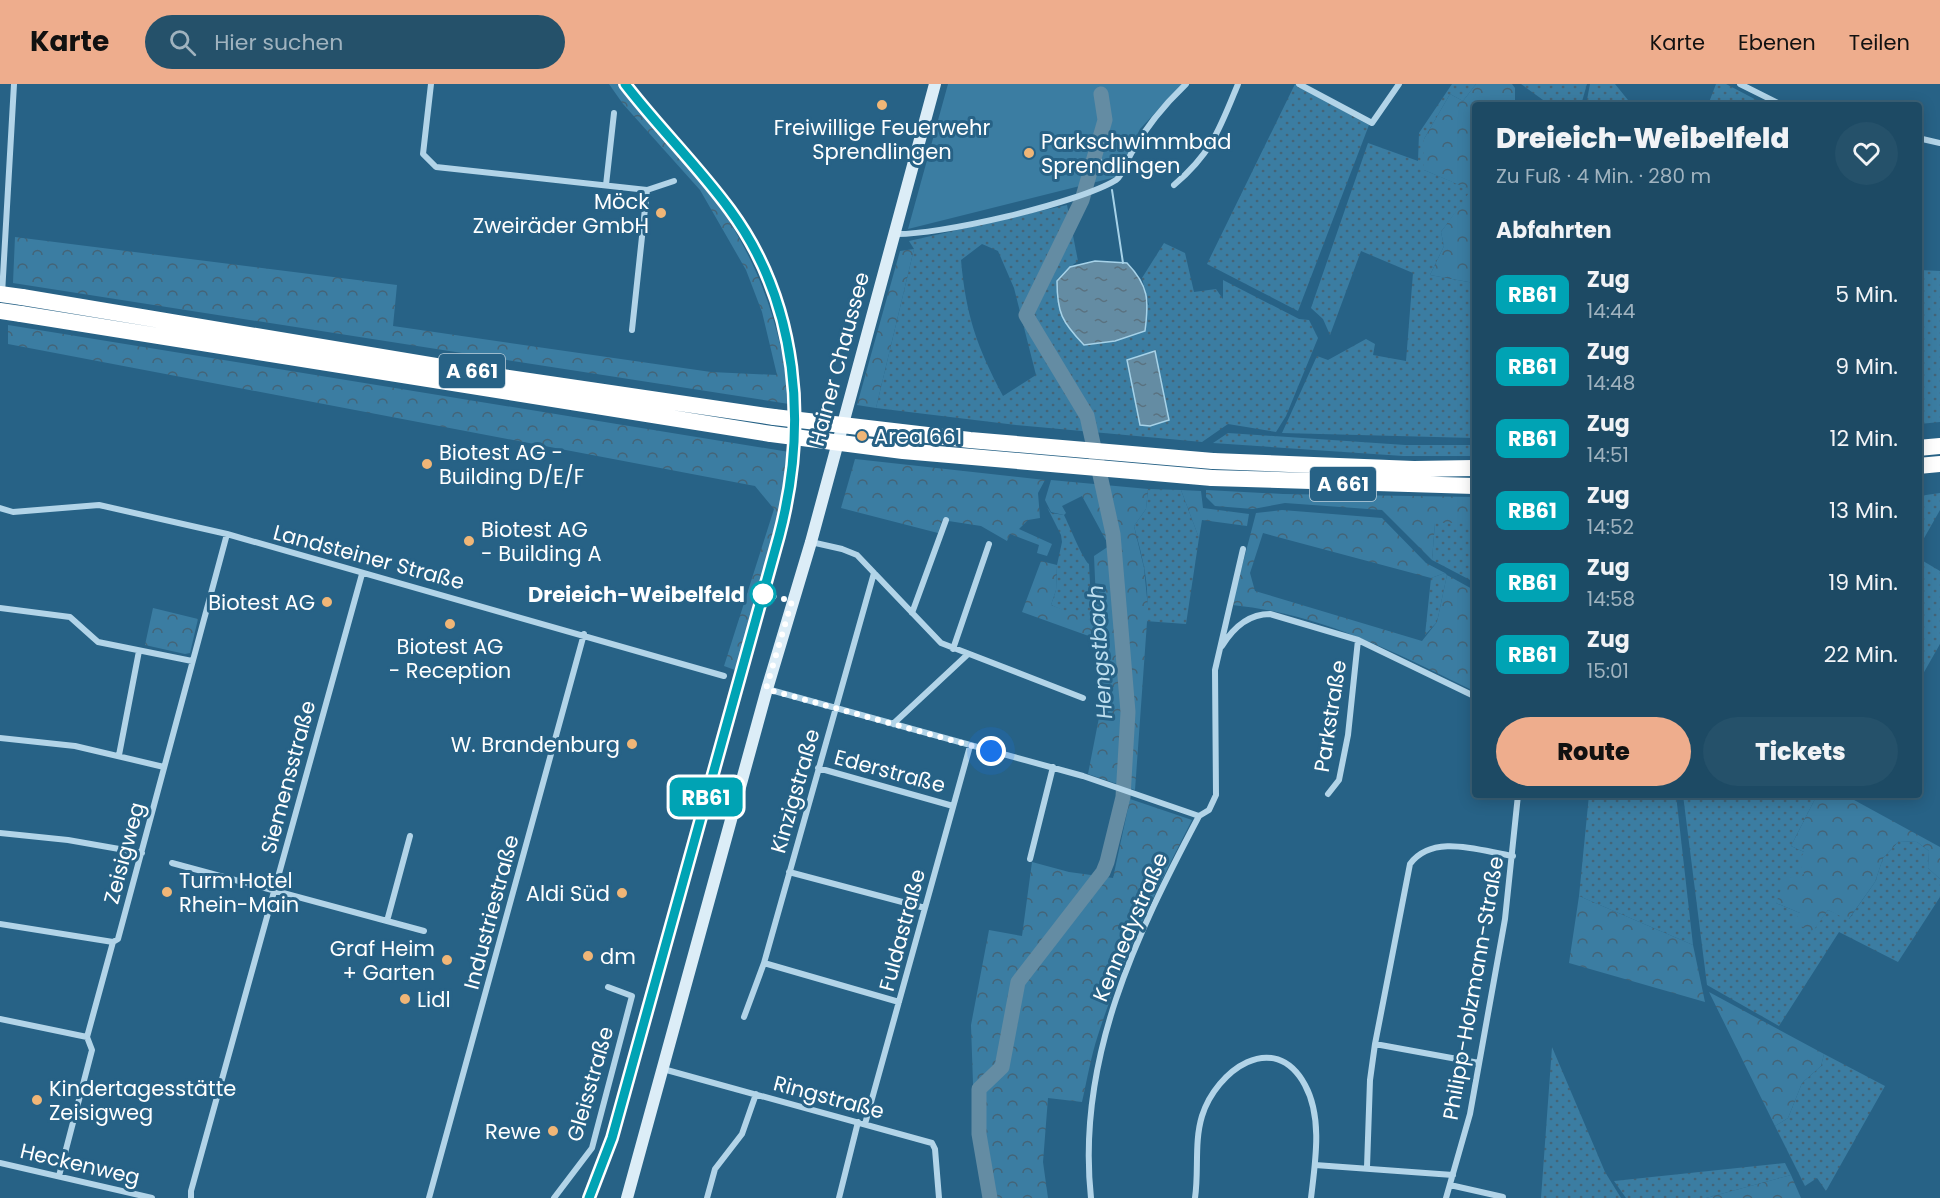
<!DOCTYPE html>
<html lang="de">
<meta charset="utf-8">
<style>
body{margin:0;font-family:Poppins,sans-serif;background:#25516a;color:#f1f3f6;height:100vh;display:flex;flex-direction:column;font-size:22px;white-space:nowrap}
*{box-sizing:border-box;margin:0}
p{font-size:20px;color:#a0b3bf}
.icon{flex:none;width:33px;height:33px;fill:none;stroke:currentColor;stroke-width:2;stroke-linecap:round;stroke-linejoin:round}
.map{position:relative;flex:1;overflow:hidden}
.side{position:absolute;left:1472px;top:18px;width:450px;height:696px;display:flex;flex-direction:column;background:#1d4a64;border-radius:6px;box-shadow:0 3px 15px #0003,0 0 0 2px #3b6278}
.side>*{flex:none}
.badge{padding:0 12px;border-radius:9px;font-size:21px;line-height:39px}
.you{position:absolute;width:30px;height:30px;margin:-15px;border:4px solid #fff;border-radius:50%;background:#1a73e8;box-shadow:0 0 0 9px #1a73e833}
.map>.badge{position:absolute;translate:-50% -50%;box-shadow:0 0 0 3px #fff}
h2{padding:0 24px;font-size:22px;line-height:54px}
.round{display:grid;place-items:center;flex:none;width:63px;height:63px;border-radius:32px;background:#25516a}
.headline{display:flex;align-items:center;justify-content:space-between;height:102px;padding:0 24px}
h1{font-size:28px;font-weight:800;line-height:45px}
.action{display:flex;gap:12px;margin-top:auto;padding:12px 24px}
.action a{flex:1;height:69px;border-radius:36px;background:#eead8d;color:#111;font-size:24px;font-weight:800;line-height:69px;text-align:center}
.action a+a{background:#25516a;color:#f1f3f6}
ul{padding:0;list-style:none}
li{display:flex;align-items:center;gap:18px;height:72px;padding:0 24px}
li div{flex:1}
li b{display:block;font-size:22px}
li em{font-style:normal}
li .badge{min-width:66px;font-weight:700;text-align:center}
header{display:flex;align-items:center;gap:36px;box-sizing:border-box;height:84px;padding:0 30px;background:#eead8d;color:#111}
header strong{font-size:28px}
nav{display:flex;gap:33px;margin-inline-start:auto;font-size:21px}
.search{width:420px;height:54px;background:#25516a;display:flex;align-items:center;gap:15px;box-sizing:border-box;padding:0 21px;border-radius:33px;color:#a0b3bf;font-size:22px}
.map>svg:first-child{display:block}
.grass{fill:url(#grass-dots);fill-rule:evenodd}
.forest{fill:url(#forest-crowns)}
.pitch{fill:#3b7da2}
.water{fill:url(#water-ripples);stroke:#a6d2e8;stroke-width:1.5}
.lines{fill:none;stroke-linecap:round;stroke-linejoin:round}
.stream{stroke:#a6d2e8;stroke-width:2}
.river{stroke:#648ca3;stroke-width:15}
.street{stroke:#b2d4e8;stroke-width:6}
.secondary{stroke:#dcedf7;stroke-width:12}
.highway{stroke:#fff;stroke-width:16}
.rail{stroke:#fff;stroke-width:2;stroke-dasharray:10 4.5;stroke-linecap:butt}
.highway-bridge{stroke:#fff;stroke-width:16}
.line-casing{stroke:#fff;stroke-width:14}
.line{stroke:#00a3b4;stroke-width:9}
.walk{stroke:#fff;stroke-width:6;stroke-dasharray:0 10.8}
.poi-dot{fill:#f0b677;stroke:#276286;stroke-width:2}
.stop-dot{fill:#fff;stroke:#00a3b4;stroke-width:3}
.labels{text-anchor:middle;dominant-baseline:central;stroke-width:6;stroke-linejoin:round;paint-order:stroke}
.shield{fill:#276286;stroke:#bed0db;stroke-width:1.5}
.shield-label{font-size:20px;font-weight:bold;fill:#fff}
.poi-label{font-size:21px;fill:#fff;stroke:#276286;text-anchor:start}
.street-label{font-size:21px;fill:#fff;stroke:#276286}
.stop-label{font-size:21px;font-weight:bold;fill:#fff;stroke:#276286;text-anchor:end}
.water-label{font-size:22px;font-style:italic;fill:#bddeef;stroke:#276286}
</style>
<header>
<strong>Karte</strong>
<div class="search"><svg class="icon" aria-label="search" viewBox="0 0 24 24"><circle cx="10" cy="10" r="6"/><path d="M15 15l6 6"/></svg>Hier suchen</div>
<nav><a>Karte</a><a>Ebenen</a><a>Teilen</a></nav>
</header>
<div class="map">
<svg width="1940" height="1114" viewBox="0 0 1940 1114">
<defs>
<pattern id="grass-dots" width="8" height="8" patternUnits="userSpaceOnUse" patternTransform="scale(1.5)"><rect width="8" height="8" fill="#3b7da2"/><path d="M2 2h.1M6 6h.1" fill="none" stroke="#446477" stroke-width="1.8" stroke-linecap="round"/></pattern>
<pattern id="forest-crowns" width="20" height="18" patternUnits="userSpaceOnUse" patternTransform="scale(1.5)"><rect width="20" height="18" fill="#3b7da2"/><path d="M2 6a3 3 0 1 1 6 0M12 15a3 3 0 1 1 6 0" fill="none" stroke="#446477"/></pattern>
<pattern id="water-ripples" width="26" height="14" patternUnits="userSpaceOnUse" patternTransform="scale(1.5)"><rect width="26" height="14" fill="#648ca3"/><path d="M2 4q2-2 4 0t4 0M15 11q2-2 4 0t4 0" fill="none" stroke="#5a7280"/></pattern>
</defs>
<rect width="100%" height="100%" fill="#276286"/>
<path class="grass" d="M1295,0L1369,41L1298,227L1207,180Z
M1452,0H1476L1463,17L1450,10L1424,55V86L1472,106L1441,148L1444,162L1430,191L1474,199V354L1282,349L1317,272L1328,276L1366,255L1375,260L1373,271L1406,277L1413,189L1361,167L1330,251L1323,235L1311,224L1368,59L1418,77L1419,49Z
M1521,0H1587L1581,21H1550Z
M1590,0H1615L1632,21H1586Z
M1716,0H1726L1766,21H1708Z
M1067,121L1078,177L1070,183L1149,221L1142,194L1164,159L1185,169L1194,208L1216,205L1223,215V196L1299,235L1309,236L1318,254L1286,332L1276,348L1228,340L1202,358L1016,341L876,324L914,165L909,157ZM982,160L998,167L1014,204L1036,291L1003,312C977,263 966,232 961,176Z
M1919,186L1940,187V338L1919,340Z
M1228,349L1405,361H1474V372H1403L1213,359Z
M1148,405L1181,406L1199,454L1186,540L1145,537C1152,506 1142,472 1134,442L1146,425Z
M1940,409V426L1919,463V412Z
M1047,423L1051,429L1064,431C1069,441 1083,476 1089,480L1092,539L1051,521L1056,506L1057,481L1062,458L1061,451Z
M1435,439H1474V498L1432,476Z
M1923,477L1940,487V560L1919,597L1918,481Z
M1445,489L1447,491L1437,538L1425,551L1431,494Z
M1589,711H1676L1693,861L1579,812Z
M1683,711H1817L1791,762L1804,768V791L1776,819L1800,829L1812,847L1828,826L1849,835L1875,798L1883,774L1899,757L1917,758L1929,767L1928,784L1940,795V813L1898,878L1839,848L1779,942L1707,901Z
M1552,963L1605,1088L1621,1114H1541Z
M1824,970L1885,1002L1826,1107L1817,1094L1805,1102L1775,1042L1788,1034L1802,999L1821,982Z
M1785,1079L1791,1091L1706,1114H1626L1614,1097Z"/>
<path class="forest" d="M609,0H618C645,37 679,69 707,105C754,166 784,244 789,320L13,199L15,153L397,201L393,242L711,288L777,291L762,228L746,186L700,106L623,20Z
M1476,0H1512L1515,4V21H1474V199L1430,191L1444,162L1441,148L1471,106L1424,86V55L1450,10L1463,17Z
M914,165L876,324L857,321L900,167Z
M8,241L789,368L782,419L735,586L724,582L774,425L755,402L8,260Z
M855,375L1045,396L1038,409L1040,434L1028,436L1019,445L1052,460L1047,472L1037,469L1039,461L1010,450L1007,457L981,442L942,436L938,449L841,424Z
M1051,396L1148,405L1146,425L1134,442L1144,484L1148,524L1135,706L1088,690L1103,613L1097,555L1022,528L1041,477L1057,481L1056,506L1051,521L1097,539L1094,472L1109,462L1082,412L1062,422L1066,429L1064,431L1051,428L1045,416Z
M1181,406L1201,407L1203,424L1249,430L1247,442L1202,436L1199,454Z
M1206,406L1283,410L1474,413V439H1435L1432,476L1382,426L1285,419L1253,425L1215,422L1206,413Z
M1282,426L1382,434L1426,479L1445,489L1431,494L1263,449L1250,489L1255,507L1422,557L1437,538L1447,491L1474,506V607C1393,568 1323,530 1232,521L1256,429Z
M153,524L198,535L190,569L185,570L145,561Z
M1817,711H1845L1940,763V795L1928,784L1929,767L1917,758L1899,757L1883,774L1875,798L1848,836L1828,826L1813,847L1793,839L1800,829L1776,819L1785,795L1804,790L1799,777L1804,768L1791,762Z
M1130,715L1192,736C1156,806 1122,876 1098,951C1091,972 1087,996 1082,1018L1048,1014L1043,1078L1048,1114H986L975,1058L971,941L989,846L1022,852L1032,778L1069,788L1113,794Z
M1579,812L1693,861L1705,918L1569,879Z
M1709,908L1824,970L1821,982L1802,999L1788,1034L1775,1042Z
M1791,1091L1801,1114H1706Z"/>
<path class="pitch" d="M948,0H1182L1140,45L1116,93L908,145Z"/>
<path class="water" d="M1095,177L1127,179C1149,202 1149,216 1145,247L1115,257L1084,261C1062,238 1057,229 1057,197L1070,183Z
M1155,267L1169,336L1150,342L1140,341L1127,276Z"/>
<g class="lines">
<path class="stream" d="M1095,66L1109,89
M1112,106L1123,179"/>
<path class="river" d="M990,1114L979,1050V1005L1002,983L1018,898L1103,788L1107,778L1123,713L1128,628L1113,450L1087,332L1026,231L1082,116L1105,36L1101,10"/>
<path class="street" d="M431,0L423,70L436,83L647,106L674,97
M1299,0L1372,39L1399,0
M1740,0L1782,21
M1918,54L1940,59
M606,101L614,29
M1174,101C1212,69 1220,44 1238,0
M893,150C937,152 1079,119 1116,96C1123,91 1127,76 1132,68C1146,43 1165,20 1186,0
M2,210L14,0
M632,246L647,106
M0,424L13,428L99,421L227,450L724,592
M811,458L842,465L857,471L941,559L1083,614
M0,524L70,533L98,558L192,577
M912,529L946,436
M1222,562C1233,544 1249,530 1270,530L1358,556L1474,612
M953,565L989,460
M767,605L1083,692L1199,732
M893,640L967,571
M0,654L75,662L164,683
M119,671L139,567
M818,684L953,722
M1328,710L1339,696L1348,651L1358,556
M1199,732L1209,726L1216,711L1215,586L1243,465
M0,749L68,756L142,769
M1030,775L1053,683
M172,779L424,847
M789,788L925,824
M387,837L410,752
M0,840L113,858
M764,879L899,918
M744,933L764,879L874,489
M0,935L87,953
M1375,960L1479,979
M663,985L932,1059L935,1065L939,1114
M865,1040L970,662
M0,1079L152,1114
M1315,1081L1453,1091
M1367,1083L1370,996L1375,960L1410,780C1433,749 1480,767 1513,772
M59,1092L92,966L87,953L113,858L118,855L227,450
M1450,1101L1503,1113
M191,1114V1107L362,490
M429,1114L584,550
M554,1114L592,1064L632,912L608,903
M707,1114L715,1085L742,1050L756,1010
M839,1114L858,1038
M1091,1114C1076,976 1136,851 1199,732
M1195,1114C1199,1087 1194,1058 1202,1032C1216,987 1274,944 1305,1001C1323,1034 1315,1079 1311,1114
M1446,1114L1470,1030L1505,835L1518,711"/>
<path class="secondary" d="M627,1114L767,605L811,458L935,0"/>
<path class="highway" d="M22,213L502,293L774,333
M21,230L771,350
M1918,364L1940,362
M1213,377L1414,385L1474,384
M1918,382L1940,380
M1212,394L1474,402"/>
<path class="rail" d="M589,1114L612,1054L779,452C808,342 797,226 733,130C701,83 659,44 625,0"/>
<path class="highway-bridge" d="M0,210L22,213
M0,227L21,230
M774,333L970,356L1213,377
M771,350L903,367L1212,394"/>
</g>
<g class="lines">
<defs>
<path id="line" d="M589,1114L612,1054L779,452C808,342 799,220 730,126C698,82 658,43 625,0"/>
</defs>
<use href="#line" class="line-casing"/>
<use href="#line" class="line"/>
<path class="walk" d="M763,510L792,517L766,605L991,667"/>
</g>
<g class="poi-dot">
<circle cx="882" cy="21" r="6"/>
<circle cx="1029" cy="69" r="6"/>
<circle cx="661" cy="129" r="6"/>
<circle cx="862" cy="352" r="6"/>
<circle cx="427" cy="380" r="6"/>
<circle cx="469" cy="457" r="6"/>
<circle cx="327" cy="518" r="6"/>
<circle cx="450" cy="540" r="6"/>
<circle cx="632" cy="660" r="6"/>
<circle cx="167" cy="808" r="6"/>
<circle cx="622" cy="809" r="6"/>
<circle cx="588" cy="872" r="6"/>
<circle cx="447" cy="876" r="6"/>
<circle cx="405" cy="915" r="6"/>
<circle cx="37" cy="1016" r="6"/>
<circle cx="553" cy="1047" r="6"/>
</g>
<circle class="stop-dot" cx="763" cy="510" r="12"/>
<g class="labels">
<g class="shield">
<rect x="439" y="270" width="66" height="34" rx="4.5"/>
<rect x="1310" y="383" width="66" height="34" rx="4.5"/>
</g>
<g class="shield-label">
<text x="472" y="287">A 661</text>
<text x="1343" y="400">A 661</text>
</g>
<g class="poi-label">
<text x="882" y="43" text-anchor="middle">Freiwillige Feuerwehr<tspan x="882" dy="24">Sprendlingen</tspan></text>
<text x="1041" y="57">Parkschwimmbad<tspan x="1041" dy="24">Sprendlingen</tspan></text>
<text x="649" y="117" text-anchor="end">Möck<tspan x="649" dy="24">Zweiräder GmbH</tspan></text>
<text x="874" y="352">Area 661</text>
<text x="439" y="368">Biotest AG -<tspan x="439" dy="24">Building D/E/F</tspan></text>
<text x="481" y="445">Biotest AG<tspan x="481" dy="24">- Building A</tspan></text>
<text x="315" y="518" text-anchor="end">Biotest AG</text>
<text x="450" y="562" text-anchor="middle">Biotest AG<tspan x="450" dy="24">- Reception</tspan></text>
<text x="620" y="660" text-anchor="end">W. Brandenburg</text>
<text x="179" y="796">Turm Hotel<tspan x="179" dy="24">Rhein-Main</tspan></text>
<text x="610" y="809" text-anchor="end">Aldi Süd</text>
<text x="435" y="864" text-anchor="end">Graf Heim<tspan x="435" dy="24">+ Garten</tspan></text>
<text x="600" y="872">dm</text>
<text x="417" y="915">Lidl</text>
<text x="49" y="1004">Kindertagesstätte<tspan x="49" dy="24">Zeisigweg</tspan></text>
<text x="541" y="1047" text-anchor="end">Rewe</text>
</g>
<g class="street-label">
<text transform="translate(839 275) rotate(-75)">Hainer Chaussee</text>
<text transform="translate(369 473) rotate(15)">Landsteiner Straße</text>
<text transform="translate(1330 632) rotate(-81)">Parkstraße</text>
<text transform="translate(890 687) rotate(15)">Ederstraße</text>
<text transform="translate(288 693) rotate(-75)">Siemensstraße</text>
<text transform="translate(795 707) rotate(-74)">Kinzigstraße</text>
<text transform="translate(124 769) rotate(-75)">Zeisigweg</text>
<text transform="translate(491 828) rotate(-75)">Industriestraße</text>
<text transform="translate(1130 843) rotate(-67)">Kennedystraße</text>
<text transform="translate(902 846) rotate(-75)">Fuldastraße</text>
<text transform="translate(1473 904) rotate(-80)">Philipp-Holzmann-Straße</text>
<text transform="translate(590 1000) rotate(-74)">Gleisstraße</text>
<text transform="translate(829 1013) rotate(15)">Ringstraße</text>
<text transform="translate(80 1080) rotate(13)">Heckenweg</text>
</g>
<g class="stop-label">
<text x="745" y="510">Dreieich-Weibelfeld</text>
</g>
<g class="water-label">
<text transform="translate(1100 568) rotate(-94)">Hengstbach</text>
</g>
</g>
</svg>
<div class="you" style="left:991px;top:667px"></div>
<b class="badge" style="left:706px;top:713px;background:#00a3b4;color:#fff">RB61</b>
<section class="side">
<div class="headline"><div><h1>Dreieich-Weibelfeld</h1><p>Zu Fuß · 4 Min. · 280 m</p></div><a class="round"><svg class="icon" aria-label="heart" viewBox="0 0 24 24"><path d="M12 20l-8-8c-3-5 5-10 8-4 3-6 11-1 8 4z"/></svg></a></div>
<h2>Abfahrten</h2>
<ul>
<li><span class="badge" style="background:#00a3b4;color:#fff">RB61</span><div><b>Zug</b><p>14:44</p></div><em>5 Min.</em></li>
<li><span class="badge" style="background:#00a3b4;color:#fff">RB61</span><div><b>Zug</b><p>14:48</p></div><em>9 Min.</em></li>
<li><span class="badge" style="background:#00a3b4;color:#fff">RB61</span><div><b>Zug</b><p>14:51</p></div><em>12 Min.</em></li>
<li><span class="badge" style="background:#00a3b4;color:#fff">RB61</span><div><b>Zug</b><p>14:52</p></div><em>13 Min.</em></li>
<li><span class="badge" style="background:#00a3b4;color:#fff">RB61</span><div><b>Zug</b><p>14:58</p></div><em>19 Min.</em></li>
<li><span class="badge" style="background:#00a3b4;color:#fff">RB61</span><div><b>Zug</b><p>15:01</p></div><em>22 Min.</em></li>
</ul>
<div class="action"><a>Route</a><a>Tickets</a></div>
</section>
</div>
